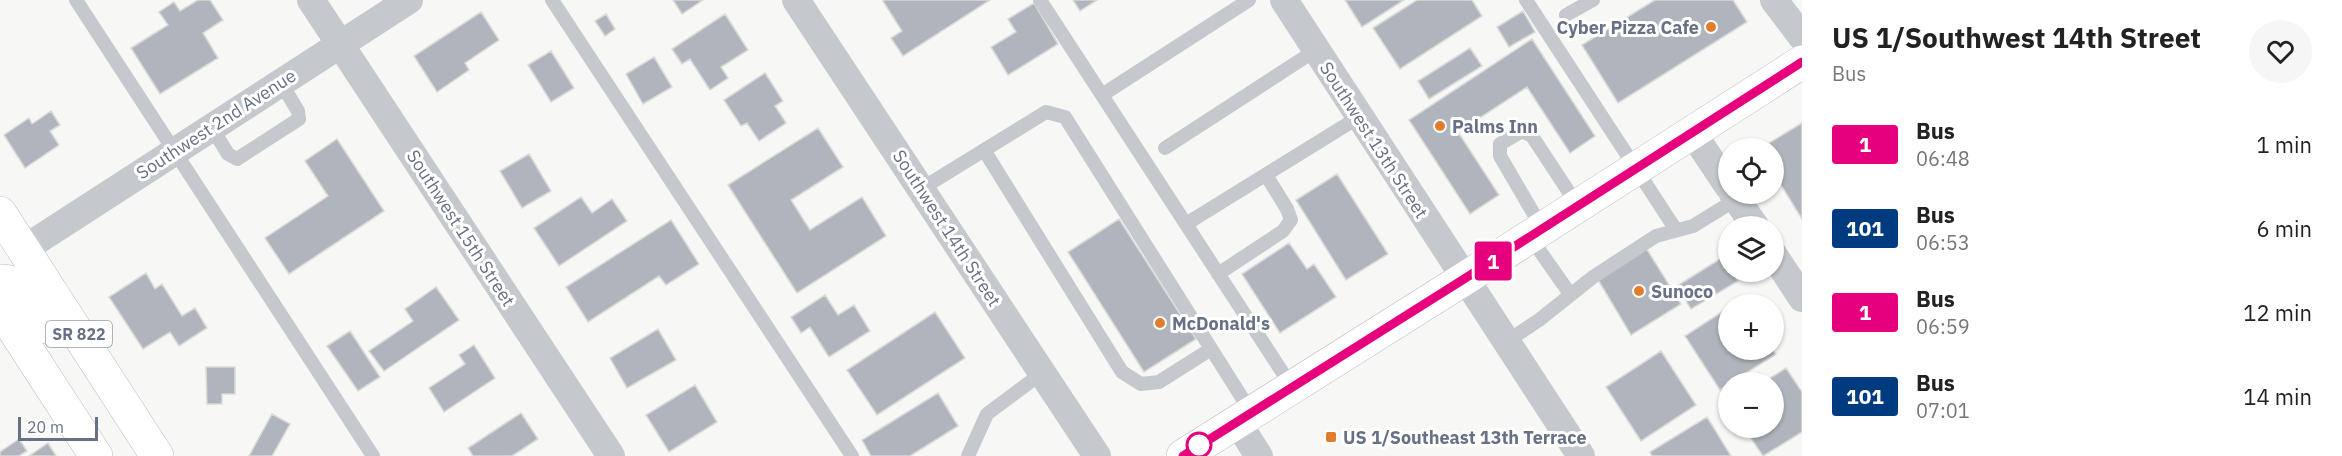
<!DOCTYPE html>
<meta charset="utf-8">
<style>
body{margin:0;font-family:"IBM Plex Sans",sans-serif;background:#f6f6f6;color:#222;height:100vh;display:flex;flex-direction:column;font-size:22px;white-space:nowrap}
*{box-sizing:border-box;margin:0}
p{font-size:20px;color:#767676}
.icon{flex:none;width:33px;height:33px;fill:none;stroke:currentColor;stroke-width:2;stroke-linecap:round;stroke-linejoin:round}
.map{position:relative;flex:1;overflow:hidden}
.side{display:flex;flex-direction:column;background:#fff;width:540px}
.side>*{flex:none}
.badge{padding:0 12px;border-radius:4px;font-size:21px;line-height:39px}
.controls{position:absolute;left:1718px;top:138px;display:grid;gap:12px}
.controls a{display:grid;place-items:center;width:66px;height:66px;border-radius:50%;background:#fff;box-shadow:0 2px 4px #0004;font-size:30px}
.scale{position:absolute;left:18px;bottom:15px;width:80px;box-sizing:border-box;padding-left:6px;border:3px solid #677186;border-top:0;font-size:16px;line-height:21px;white-space:nowrap;color:#677186;-webkit-text-stroke:4px #fff;paint-order:stroke}
.map>.badge{position:absolute;translate:-50% -50%;box-shadow:0 0 0 3px #fff}
.round{display:grid;place-items:center;flex:none;width:63px;height:63px;border-radius:32px;background:#f6f6f6}
.headline{display:flex;align-items:center;justify-content:space-between;height:102px;padding:0 30px}
h1{font-size:28px;font-weight:800;line-height:45px}
ul{padding:0;list-style:none}
li{display:flex;align-items:center;gap:18px;height:84px;padding:0 30px}
li div{flex:1}
li b{display:block;font-size:22px}
li em{font-style:normal}
li .badge{min-width:66px;font-weight:700;text-align:center}
main{display:flex;flex:1;min-height:0}
.map>svg:first-child{display:block}
.building{fill:#b0b5bd;stroke:#d9d9d7;stroke-width:1.5}
.lines{fill:none;stroke-linecap:round;stroke-linejoin:round}
.primary-casing{stroke:#b8bbc0;stroke-width:34}
.lane{stroke:#c5c8cc;stroke-width:14}
.street{stroke:#c5c8cc;stroke-width:28}
.primary{stroke:#fff;stroke-width:33}
.line-casing{stroke:#fff;stroke-width:14}
.line{stroke:#e6007e;stroke-width:9}
.poi-dot{fill:#e27e2b;stroke:#fff;stroke-width:2}
.stop-dot{fill:#fff;stroke:#e6007e;stroke-width:3}
.labels{text-anchor:middle;dominant-baseline:central;stroke-width:6;stroke-linejoin:round;paint-order:stroke}
.shield{fill:#fff;stroke:#959caa;stroke-width:1.5}
.shield-label{font-size:16px;font-weight:bold;fill:#677186}
.poi-label{font-size:18px;font-weight:bold;fill:#677186;stroke:#fff;text-anchor:start}
.street-label{font-size:18px;fill:#677186;stroke:#fff}
</style>
<main>
<div class="map">
<svg width="1802" height="456" viewBox="0 0 1802 456">
<rect width="100%" height="100%" fill="#f7f8f5"/>
<path class="building" d="M198,0H210L223,20L203,33L218,58L160,94L131,48L168,25L159,12L174,2L180,11Z
M673,0H703L682,14Z
M884,0H990L903,56L891,38L902,31L883,1Z
M1073,0H1097L1080,11Z
M1345,0H1404L1362,27Z
M1417,0H1472L1482,16L1400,69L1373,28Z
M1655,0H1733L1747,22L1618,103L1582,45Z
M1034,3L1058,44L1008,75L991,47L1016,32L1008,19Z
M1523,11L1535,32L1509,47L1497,27Z
M481,12L499,40L465,63L469,70L437,92L414,56Z
M606,14L615,29L605,36L595,21Z
M725,14L748,50L721,67L728,78L710,90L690,59L682,64L672,49Z
M1532,39L1595,136L1570,153L1527,87L1458,132L1499,195L1470,214L1409,120Z
M1470,48L1482,66L1429,99L1418,81Z
M551,51L574,88L551,102L528,65Z
M654,57L672,87L643,104L626,74Z
M765,73L783,101L775,106L786,123L759,141L747,123L741,126L724,100Z
M51,111L60,125L50,131L59,145L25,168L4,135L29,118L32,124Z
M1802,123V219L1773,172V148H1761Z
M818,128L843,167L791,200L810,230L862,197L886,236L797,293L728,185Z
M337,139L384,211L289,274L265,238L328,196L305,161Z
M529,154L551,191L522,208L500,171Z
M1337,174L1388,254L1346,280L1296,200Z
M581,197L592,213L612,199L627,221L559,266L534,228Z
M1119,219L1196,339L1144,372L1068,252Z
M671,220L699,264L666,285L659,276L588,322L566,287Z
M1289,243L1307,269L1314,264L1336,297L1280,333L1242,274Z
M1646,248L1681,304L1631,335L1597,278Z
M1723,257L1728,265V272H1732L1738,281L1691,309L1677,286Z
M146,273L155,289L162,284L182,316L195,308L207,328L179,346L170,332L143,349L109,297Z
M436,287L459,320L384,371L369,351L413,321L405,309Z
M825,295L838,315L854,305L870,331L829,357L810,327L801,333L791,317Z
M1728,308V350H1772L1776,354L1732,382H1728V385L1720,390L1685,336Z
M935,312L965,358L877,415L847,370Z
M658,329L676,360L627,388L610,358Z
M350,331L380,377L358,391L327,346Z
M474,345L495,378L444,412L429,388L465,364L459,355Z
M1661,351L1696,405L1641,441L1606,387Z
M206,367H235V394H222V404H207Z
M1786,368L1802,392V432L1763,456L1744,428H1773V382H1764Z
M695,385L717,422L669,452L646,415Z
M938,393L958,426L910,456H871L862,440Z
M521,413L538,439L512,456H473L468,448Z
M272,414L290,424L272,456H249Z
M1707,417L1731,456H1652L1650,452Z
M19,439L27,451L19,456H0V452Z
M48,443L56,456H29Z"/>
<g class="lines">
<defs>
<path id="primary" d="M0,213L157,456
M0,281C23,279 39,312 50,328
M0,308L96,456
M1183,456L1464,279L1802,62"/>
</defs>
<use href="#primary" class="primary-casing"/>
<path class="lane" d="M76,0L373,456
M552,0L852,456
M1040,0L1292,387
M1526,0L1676,230
M1566,15L1593,0
M1102,95L1249,0
M212,128L228,154L237,159L299,119L298,111L281,83
M1165,148L1316,50
M984,150L1122,372L1141,384L1159,382L1211,349
M921,189L1046,112L1065,117L1251,412
M1186,224L1359,117
M1542,228L1500,156V144L1522,131L1532,136L1578,206
M1530,237L1570,294
M1218,274L1283,231L1291,220L1287,209L1266,175
M1506,342L1539,320L1593,277L1656,236L1693,226L1737,199
M968,456L987,414L1042,373"/>
<path class="street" d="M311,0L611,456
M796,0L1097,456
M1284,0L1581,456
M1774,0L1802,37
M1692,132L1728,186
M1733,194L1755,226
M24,249L409,0
M1773,254L1802,298
M1237,422L1259,456"/>
<use href="#primary" class="primary"/>
</g>
<g class="lines">
<defs>
<path id="line" d="M1183,456L1464,279L1802,62"/>
</defs>
<use href="#line" class="line-casing"/>
<use href="#line" class="line"/>
</g>
<g class="poi-dot">
<circle cx="1711" cy="27" r="6"/>
<circle cx="1440" cy="126" r="6"/>
<circle cx="1639" cy="291" r="6"/>
<circle cx="1160" cy="323" r="6"/>
<rect x="1325" y="431" width="12" height="12" rx="3"/>
</g>
<circle class="stop-dot" cx="1199" cy="445" r="12"/>
<g class="labels">
<rect class="shield" x="46" y="321" width="66" height="26" rx="4.5"/>
<g class="shield-label">
<text x="79" y="334">SR 822</text>
</g>
<g class="poi-label">
<text x="1699" y="27" text-anchor="end">Cyber Pizza Cafe</text>
<text x="1452" y="126">Palms Inn</text>
<text x="1651" y="291">Sunoco</text>
<text x="1172" y="323">McDonald's</text>
<text x="1343" y="437">US 1/Southeast 13th Terrace</text>
</g>
<g class="street-label">
<text transform="translate(216 124) rotate(-33)">Southwest 2nd Avenue</text>
<text transform="translate(1374 140) rotate(57)">Southwest 13th Street</text>
<text transform="translate(461 228) rotate(57)">Southwest 15th Street</text>
<text transform="translate(947 228) rotate(57)">Southwest 14th Street</text>
</g>
</g>
</svg>
<div class="controls">
<a><svg class="icon" aria-label="locate" viewBox="0 0 24 24"><circle cx="12" cy="12" r="6"/><path d="M12 2v4M12 18v4M2 12h4M18 12h4"/></svg></a>
<a><svg class="icon" aria-label="layers" viewBox="0 0 24 24"><path d="M12 4l9 5-9 5-9-5zM3 14l9 5 9-5"/></svg></a>
<a>+</a>
<a>−</a>
</div>
<div class="scale">20 m</div>
<b class="badge" style="left:1493px;top:261px;background:#e6007e;color:#fff">1</b>
</div>
<section class="side">
<div class="headline"><div><h1>US 1/Southwest 14th Street</h1><p>Bus</p></div><a class="round"><svg class="icon" aria-label="heart" viewBox="0 0 24 24"><path d="M12 20l-8-8c-3-5 5-10 8-4 3-6 11-1 8 4z"/></svg></a></div>
<ul>
<li><span class="badge" style="background:#e6007e;color:#fff">1</span><div><b>Bus</b><p>06:48</p></div><em>1 min</em></li>
<li><span class="badge" style="background:#003b80;color:#fff">101</span><div><b>Bus</b><p>06:53</p></div><em>6 min</em></li>
<li><span class="badge" style="background:#e6007e;color:#fff">1</span><div><b>Bus</b><p>06:59</p></div><em>12 min</em></li>
<li><span class="badge" style="background:#003b80;color:#fff">101</span><div><b>Bus</b><p>07:01</p></div><em>14 min</em></li>
</ul>
</section>
</main>
